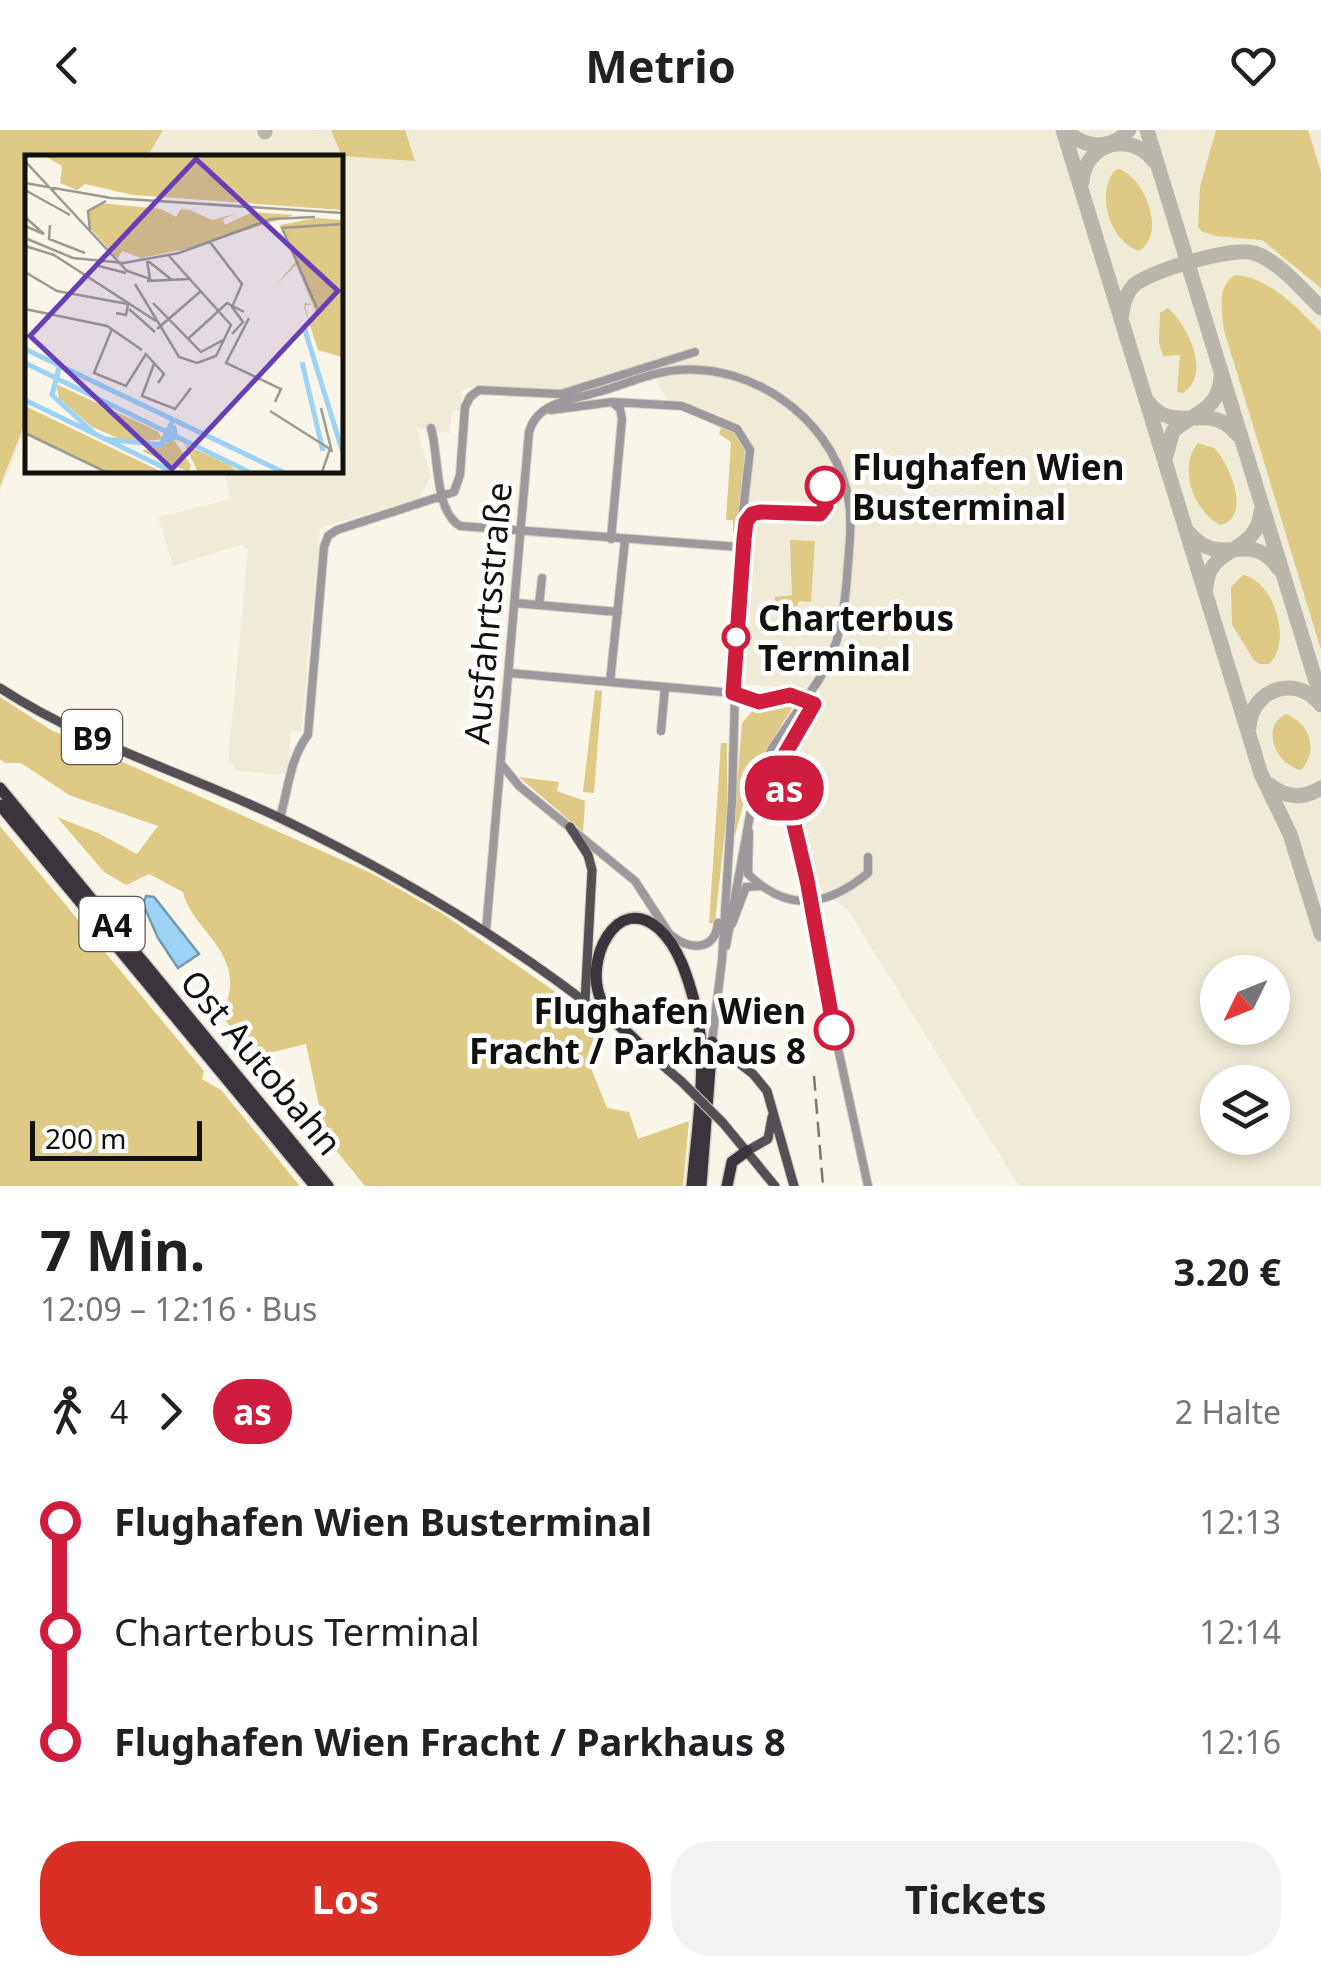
<!DOCTYPE html>
<html lang="de">
<meta charset="utf-8">
<style>
body{margin:0;font-family:"Noto Sans",sans-serif;background:#f2f2f2;color:#202124;height:100vh;display:flex;flex-direction:column;font-size:38px;white-space:nowrap}
*{box-sizing:border-box;margin:0}
p{font-size:32px;color:#757577}
.icon{flex:none;width:55px;height:55px;fill:none;stroke:currentColor;stroke-width:2;stroke-linecap:round;stroke-linejoin:round}
.map{position:relative;height:1056px;overflow:hidden}
.side{display:flex;flex-direction:column;background:#fff;flex:1}
.side>*{flex:none}
.badge{padding:0 20px;border-radius:32px;font-size:35px;line-height:65px}
.needle{width:65px;rotate:227deg}
.controls{position:absolute;left:1200px;top:825px;display:grid;gap:20px}
.controls a{display:grid;place-items:center;width:90px;height:90px;border-radius:50%;background:#fff;box-shadow:0 5px 15px #0003;font-size:50px}
.scale{position:absolute;left:30px;bottom:25px;width:172px;box-sizing:border-box;padding-left:10px;border:5px solid #12110d;border-top:0;font-size:28px;line-height:35px;white-space:nowrap;color:#12110d;-webkit-text-stroke:8px #fff;paint-order:stroke}
.map>.badge{position:absolute;translate:-50% -50%;box-shadow:0 0 0 5px #fff}
.legs{display:flex;align-items:center;gap:15px;height:110px;padding:0 40px;font-size:32px}
.legs p{margin-inline-start:auto}
.head{display:flex;align-items:center;justify-content:space-between;height:170px;padding:0 40px}
h1{font-size:55px;font-weight:700;line-height:75px}
.cta{display:flex;gap:20px;margin-top:auto;padding:20px 40px}
.cta a{flex:1;height:115px;border-radius:40px;background:#d93025;color:#fff;font-size:40px;font-weight:700;line-height:115px;text-align:center}
.cta a+a{background:#f2f2f2;color:#202124}
ul{padding:0 40px;list-style:none}
li{display:flex;align-items:center;gap:35px;height:110px;font-size:38px}
li i{display:grid;place-items:center;width:15px;height:100%;margin:0 12px;background:currentColor}
li i::after{content:'';width:25px;height:25px;margin:-12px;border:8px solid;border-radius:50%;background:#fff}
li p{margin-inline-start:auto}
li:first-child i{background:linear-gradient(#0000 50%,currentColor 0)}
li:last-child i{background:linear-gradient(currentColor 50%,#0000 0)}
header{display:flex;justify-content:space-between;align-items:center;height:130px;padding:0 40px;background:#fff;font-size:45px;font-weight:700}
.map>svg:first-child{display:block}
.built{fill:#f0ebd7;fill-rule:evenodd}
.green{fill:#deca84}
.water{fill:#9cd3f4;stroke:#7399af;stroke-width:2.5}
.lines{fill:none;stroke-linecap:round;stroke-linejoin:round}
.taxiway{stroke:#bab6ac;stroke-width:15}
.minor-casing{stroke:#d4d1c6;stroke-width:10}
.major-casing{stroke:#d4d1c6;stroke-width:11}
.highway-casing{stroke:#d4d1c6;stroke-width:14}
.minor{stroke:#9d989c;stroke-width:8}
.major{stroke:#554e54;stroke-width:9}
.highway{stroke:#3c343c;stroke-width:11}
.rail{stroke:#7a7770;stroke-width:2.5;stroke-dasharray:15 8;stroke-linecap:butt}
.minor-bridge-casing{stroke:#d4d1c6;stroke-width:10;stroke-linecap:butt}
.major-bridge-casing{stroke:#d4d1c6;stroke-width:11;stroke-linecap:butt}
.minor-bridge{stroke:#9d989c;stroke-width:8}
.major-bridge{stroke:#554e54;stroke-width:9}
.line-1-casing{stroke:#fff;stroke-width:22}
.line-1{stroke:#d01d3e;stroke-width:15}
.stop-1-dot{fill:#fff;stroke:#d01d3e;stroke-width:5}
.labels{text-anchor:middle;dominant-baseline:central;stroke-width:9;stroke-linejoin:round;paint-order:stroke}
.shield{fill:#fff;stroke:#595856;stroke-width:2.5}
.shield-label{font-size:32px;font-weight:bold;fill:#12110d}
.stop-label{font-size:35px;font-weight:bold;fill:#12110d;stroke:#fff;text-anchor:start}
.street-label{font-size:35px;fill:#12110d;stroke:#fff}
.inset-river{fill:none;stroke:#9cd3f4;stroke-width:5}
.inset-road{fill:none;stroke:#9d9a91;stroke-width:2.5}
.view{fill:#673eb6;fill-opacity:0.15;stroke:#673eb6;stroke-width:5}
.inset-edge{fill:none;stroke:#12110d;stroke-width:5}
</style>
<header><svg class="icon" aria-label="back" viewBox="0 0 24 24"><path d="M15 5l-7 7 7 7"/></svg>Metrio<svg class="icon" aria-label="heart" viewBox="0 0 24 24"><path d="M12 20l-8-8c-3-5 5-10 8-4 3-6 11-1 8 4z"/></svg></header>
<div class="map">
<svg width="1321" height="1056" viewBox="0 0 1321 1056">
<rect width="100%" height="100%" fill="#f9f5e9"/>
<path class="built" d="M0,0H1321V1056H1019L848,780L823,762L799,709L791,675L793,619L820,560L738,554L750,311L720,285L668,271L646,233L557,260L475,256L462,260L461,281H452L450,303L416,297L431,346L419,368L320,398L301,602L291,601L288,643L279,645L234,640V634L228,632L248,420L242,414L173,436L158,387L231,369L223,340H340V28H28L27,295L0,362ZM1218,842H1272V898H1218ZM1218,952H1272V1008H1218Z"/>
<path class="green" d="M0,0H163L147,27L28,28L27,288L0,356Z
M331,0H405L415,31L342,26Z
M1216,0H1308L1321,42V158L1262,110L1215,106L1201,101L1198,96L1200,57Z
M1119,39C1145,48 1167,104 1139,121C1110,111 1096,66 1114,41Z
M1235,145C1271,148 1297,178 1321,202V520L1224,200C1222,181 1216,157 1235,145Z
M1168,178C1188,196 1212,244 1183,263L1177,262L1180,225L1163,226L1159,213L1160,183Z
M705,286L732,301L745,317L738,405L733,402V390H726L731,312L719,304L721,298L704,290Z
M1198,313L1214,318C1229,333 1253,387 1220,395C1194,381 1177,338 1198,313Z
M790,410L815,411L811,472L799,471L795,484L774,482L775,467L792,465Z
M1243,445C1274,451 1293,512 1269,534H1259L1254,530L1232,495L1231,457Z
M595,560L602,561L594,663L583,662Z
M0,567L51,600L371,743L443,784L564,868L598,903L589,933L607,978L629,982L638,1009L689,991L683,1056H365L326,1008L306,914L253,927L223,887C225,877 230,865 230,855C232,816 191,796 183,762L149,744L126,755L104,742L57,687L98,703L137,724L158,696L69,665L21,633H5L0,629Z
M778,568H791L795,573L751,645L732,717L742,593L755,578Z
M1286,584C1310,593 1319,621 1301,640C1277,636 1259,597 1286,584Z
M721,613H727V682L715,793H709Z
M519,647L559,652L557,661L585,671L583,702Z
M0,696L204,941L202,949L221,960L300,1056H0Z"/>
<path class="water" d="M146,766L154,767L199,824L178,838L158,808L143,774Z"/>
<g class="lines">
<path class="taxiway" d="M265,0V2
M1063,0L1261,644L1290,704L1321,804
M1066,0C1084,19 1112,20 1129,0
M1147,0L1321,568
M1082,52C1085,13 1130,0 1154,31
M1122,184C1123,173 1126,163 1134,155C1150,141 1234,116 1254,123C1279,131 1302,160 1321,178
M1148,272C1175,307 1209,269 1237,304
M1165,329L1173,301C1194,282 1219,281 1221,247
M1188,402C1221,442 1250,396 1279,439
M1206,458C1208,414 1257,426 1261,381
M1249,597C1252,558 1297,544 1321,575
M1270,655C1286,668 1303,669 1321,658"/>
<defs>
<path id="minor" d="M551,280L612,272L682,276L737,299L750,320L739,417L732,671L722,830L712,912
M431,298C439,324 434,381 460,396L739,417
M611,409L622,289L620,279L613,273
M515,473L618,482
M539,475L542,448
M509,543L733,563
M610,552L625,410
M661,601L665,557
M502,635L519,656L635,751L672,808
M280,688C288,660 290,628 308,605L324,417L328,406L337,400L454,362L460,345L465,277L470,267L479,260L561,264L695,222
M749,702L748,744C789,784 828,776 868,743V727
M810,773L818,826L868,1056
M732,794L746,757L761,756
M486,801L529,302C537,272 572,270 598,262C624,255 651,242 678,240C752,234 827,286 846,358C853,383 850,409 848,434C845,476 842,514 818,551
M671,805C689,820 715,822 718,793
M726,816L757,647L773,617"/>
<path id="major" d="M0,558C87,615 189,644 282,689C398,745 510,811 611,892
M570,697L588,725L592,740L585,871
M712,912L753,944L767,961L794,1056
M638,914L682,952
M723,993L775,1056
M747,1021L768,1009L772,987"/>
<path id="highway" d="M0,658L328,1056
M0,675L315,1056
M642,917C629,903 610,890 602,872C582,832 617,761 659,799C679,817 688,848 695,874C709,932 697,997 692,1056
M701,1056L712,912
M727,1056L732,1032L747,1021"/>
</defs>
<use href="#minor" class="minor-casing"/>
<use href="#major" class="major-casing"/>
<use href="#highway" class="highway-casing"/>
<use href="#minor" class="minor"/>
<use href="#major" class="major"/>
<use href="#highway" class="highway"/>
<path class="rail" d="M814,946L823,1056"/>
<defs>
<path id="minor-bridge" d="M773,617L818,551"/>
<path id="major-bridge" d="M682,952L723,993"/>
</defs>
<use href="#minor-bridge" class="minor-bridge-casing"/>
<use href="#major-bridge" class="major-bridge-casing"/>
<use href="#minor-bridge" class="minor-bridge"/>
<use href="#major-bridge" class="major-bridge"/>
</g>
<g class="lines">
<defs>
<path id="line-1" d="M825,356L826,376L820,384L760,382L752,384L746,392L744,409L733,563L759,572L790,565L814,574L782,629L781,639L807,750L834,900"/>
</defs>
<use href="#line-1" class="line-1-casing"/>
<use href="#line-1" class="line-1"/>
</g>
<g class="stop-1-dot">
<circle cx="825" cy="356" r="18"/>
<circle cx="736" cy="507" r="12"/>
<circle cx="834" cy="900" r="18"/>
</g>
<g class="labels">
<g class="shield">
<rect x="62" y="580" width="60" height="54" rx="8"/>
<rect x="79.5" y="767" width="65" height="54" rx="8"/>
</g>
<g class="shield-label">
<text x="92" y="607">B9</text>
<text x="112" y="794">A4</text>
</g>
<g class="stop-label">
<text x="852" y="336">Flughafen Wien<tspan x="852" dy="40">Busterminal</tspan></text>
<text x="758" y="487">Charterbus<tspan x="758" dy="40">Terminal</tspan></text>
<text x="806" y="880" text-anchor="end">Flughafen Wien<tspan x="806" dy="40">Fracht / Parkhaus 8</tspan></text>
</g>
<g class="street-label">
<text transform="translate(487 483) rotate(-85)">Ausfahrtsstraße</text>
<text transform="translate(262 932) rotate(50)">Ost Autobahn</text>
</g>
</g>
<g transform="translate(25 25)">
<rect width="318" height="318" fill="#f9f5e9"/>
<path d="M18,0H317V55L108,40L60,29L52,35L35,28L37,11ZM75,48L136,54L151,62L156,54L165,55L187,65L213,58L198,64L200,70L227,57L269,60L166,93L116,103L97,96L93,104L64,72V57ZM290,63L317,65V202L293,195L279,152L280,148L287,149L280,151L284,165L293,162L271,110L251,130L271,106L255,70ZM31,229L132,276L138,284L105,288L67,272L34,243ZM0,251L137,317H81L0,278ZM149,285L166,310L164,317L117,296ZM159,289L204,310L213,317H173Z" fill="#deca84"/>
<path class="inset-river" d="M279,172L318,298M0,194L258,317M277,207L298,296M0,208L224,317M34,213L27,240L70,279M0,245L148,317M149,273L151,282L143,285L140,276ZM80,284L136,290L148,265"/>
<path class="inset-road" d="M0,6L102,116L125,124L122,106M0,28L86,43L318,58M0,35L45,60M0,62L19,79L0,71M25,70L24,84L60,98M65,75L63,56L81,46M0,83L48,103L99,108L154,98L246,64L290,62M185,87L217,129L207,152L218,167L207,179M0,91L29,100L131,166M123,106L147,125M70,110L101,118M0,117L32,136L103,149L101,160L91,158M122,126L164,124M110,129L154,202L172,208L191,201L206,170L144,101M128,148L176,197L200,184M292,153L257,73L318,69M0,154L82,171L117,195M104,154L130,177M224,163L201,208L256,234L250,247M87,174L69,218L101,231L121,199M132,174L176,136M164,183L202,148L219,157M120,198L139,219L133,228M129,209L117,241L150,254L166,233M296,253L307,297M245,256L305,294L297,317M0,278L81,317"/>
<path class="view" d="M171,4L313,136L147,314L5,181Z"/>
<rect width="318" height="318" class="inset-edge"/>
</g>
</svg>
<div class="controls">
<a><svg class="needle" viewBox="-14 -14 28 28"><path d="M0-13l5 13h-10z" fill="#e53935"/><path d="M0 13l5-13h-10z" fill="#757577"/></svg></a>
<a><svg class="icon" aria-label="layers" viewBox="0 0 24 24"><path d="M12 4l9 5-9 5-9-5zM3 14l9 5 9-5"/></svg></a>
</div>
<div class="scale">200 m</div>
<b class="badge" style="left:784px;top:658px;background:#d01d3e;color:#fff">as</b>
</div>
<section class="side">
<div class="head"><div><h1>7 Min.</h1><p>12:09 – 12:16 · Bus</p></div><b>3.20 €</b></div>
<div class="legs"><svg class="icon" aria-label="walk" viewBox="0 0 24 24"><circle cx="13" cy="4" r="2"/><path d="M13 8l-2 6 4 7M11 14l-3 7M7 12l3-4h3l4 4"/></svg>4<svg class="icon" aria-label="forward" viewBox="0 0 24 24"><path d="M9 5l7 7-7 7"/></svg><b class="badge" style="background:#d01d3e;color:#fff">as</b><p>2 Halte</p></div>
<ul>
<li><i style="color:#d01d3e"></i><b>Flughafen Wien Busterminal</b><p>12:13</p></li>
<li><i style="color:#d01d3e"></i><span>Charterbus Terminal</span><p>12:14</p></li>
<li><i style="color:#d01d3e"></i><b>Flughafen Wien Fracht / Parkhaus 8</b><p>12:16</p></li>
</ul>
<div class="cta"><a>Los</a><a>Tickets</a></div>
</section>
